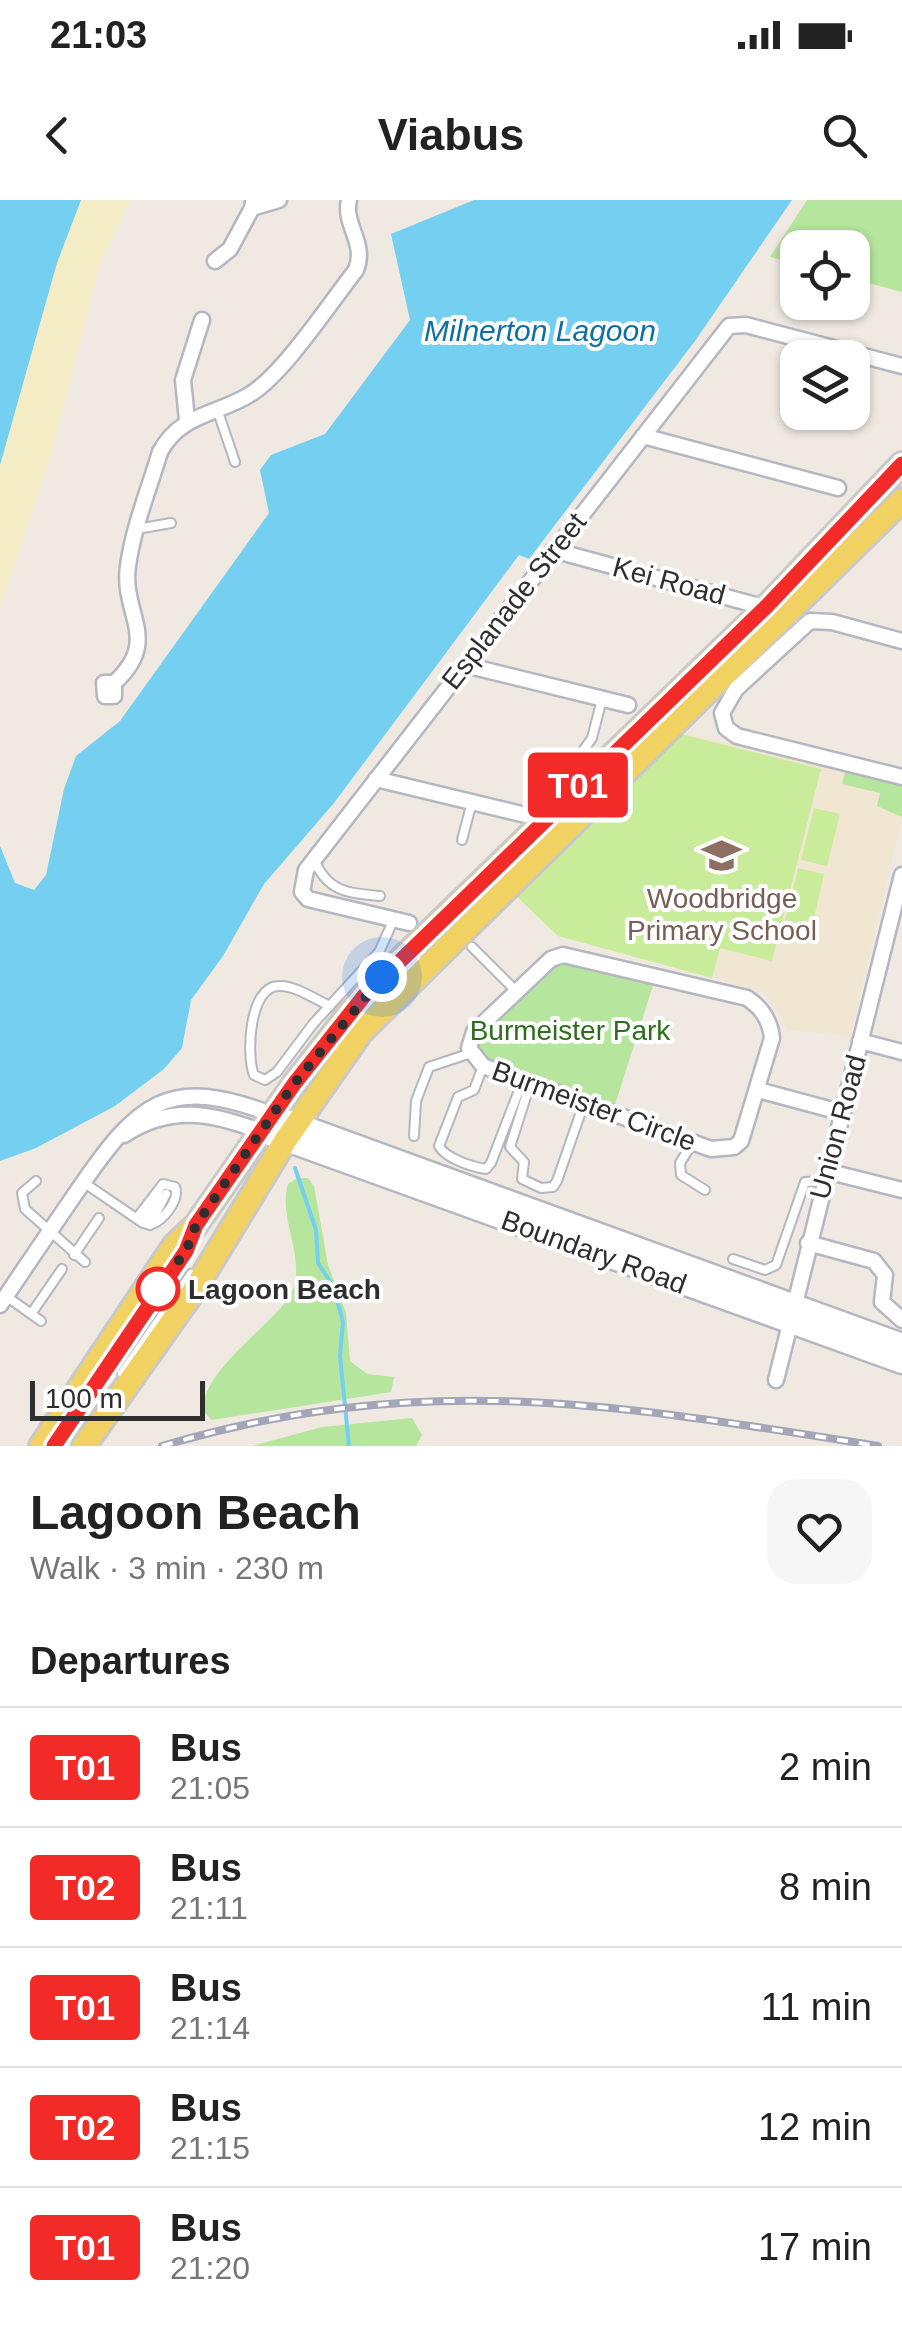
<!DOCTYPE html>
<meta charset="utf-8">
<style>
body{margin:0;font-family:Arial,sans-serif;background:#f6f6f6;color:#222;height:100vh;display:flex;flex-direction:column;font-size:38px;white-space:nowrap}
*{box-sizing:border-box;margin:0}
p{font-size:32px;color:#767676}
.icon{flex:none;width:55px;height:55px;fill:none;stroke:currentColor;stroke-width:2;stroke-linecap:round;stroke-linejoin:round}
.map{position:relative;height:1246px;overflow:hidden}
.details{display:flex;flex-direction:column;background:#fff;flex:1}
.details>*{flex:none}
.badge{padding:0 20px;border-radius:8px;font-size:35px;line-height:65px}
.buttons{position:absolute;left:780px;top:30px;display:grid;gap:20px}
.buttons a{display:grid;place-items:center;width:90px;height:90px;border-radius:20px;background:#fff;box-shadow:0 2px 8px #0004;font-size:50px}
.scale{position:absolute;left:30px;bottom:25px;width:175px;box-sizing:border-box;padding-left:10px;border:5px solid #2e2e2e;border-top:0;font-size:28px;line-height:35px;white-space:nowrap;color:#2e2e2e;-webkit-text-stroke:8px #fff;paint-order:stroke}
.you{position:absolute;width:50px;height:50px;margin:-25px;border:8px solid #fff;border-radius:50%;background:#1a73e8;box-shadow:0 0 0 15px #1a73e833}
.map>.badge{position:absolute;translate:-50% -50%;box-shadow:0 0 0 5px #fff}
h2{padding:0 30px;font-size:38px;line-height:90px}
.round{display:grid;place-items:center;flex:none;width:105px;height:105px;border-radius:30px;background:#f6f6f6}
.head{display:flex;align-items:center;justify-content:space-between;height:170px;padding:0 30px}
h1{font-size:48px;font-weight:800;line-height:75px}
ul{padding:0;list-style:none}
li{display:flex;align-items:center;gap:30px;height:120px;padding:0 30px;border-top:2px solid #e0e0e0}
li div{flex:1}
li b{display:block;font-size:38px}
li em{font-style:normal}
li .badge{min-width:110px;font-weight:700;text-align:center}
.status{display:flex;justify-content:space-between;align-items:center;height:70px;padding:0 50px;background:#fff;direction:ltr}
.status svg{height:28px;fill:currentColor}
header{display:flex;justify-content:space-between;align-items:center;height:130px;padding:0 30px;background:#fff;font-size:45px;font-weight:800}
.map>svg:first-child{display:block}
.education{fill:#f0e6d1}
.green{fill:#b6e59e}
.sand{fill:#f3ecc5}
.pitch{fill:#c9ec9a}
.water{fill:#75cff0}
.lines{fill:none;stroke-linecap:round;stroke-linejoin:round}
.stream{stroke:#75cff0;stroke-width:4}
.service-casing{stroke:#b4b7c1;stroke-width:12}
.minor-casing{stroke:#b4b7c1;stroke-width:19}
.secondary-casing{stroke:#b4b7c1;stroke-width:25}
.primary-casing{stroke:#c9c9c9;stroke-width:28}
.service{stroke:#fff;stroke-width:8}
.minor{stroke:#fff;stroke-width:14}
.secondary{stroke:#fff;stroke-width:20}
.primary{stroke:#f2d163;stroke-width:22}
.rail-casing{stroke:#a3a6b8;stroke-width:8}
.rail{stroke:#fff;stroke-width:4;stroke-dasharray:11;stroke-linecap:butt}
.line-casing{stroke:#fff;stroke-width:22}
.line{stroke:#f22b29;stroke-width:15}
.walk{stroke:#2e2e2e;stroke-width:10;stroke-dasharray:0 18}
.stop-dot{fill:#fff;stroke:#f22b29;stroke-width:5}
.labels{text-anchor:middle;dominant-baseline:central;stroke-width:8;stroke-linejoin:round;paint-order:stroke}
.street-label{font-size:28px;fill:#2e2e2e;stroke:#fff}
.education-label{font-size:28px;fill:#785e54;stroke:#fff}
.park-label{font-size:28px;fill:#2c6e1b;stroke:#fff}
.stop-label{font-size:28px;font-weight:bold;fill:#2e2e2e;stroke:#fff;text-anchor:start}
.water-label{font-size:30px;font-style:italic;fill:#0d6fa3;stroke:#fff}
</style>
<div class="status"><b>21:03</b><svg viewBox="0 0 49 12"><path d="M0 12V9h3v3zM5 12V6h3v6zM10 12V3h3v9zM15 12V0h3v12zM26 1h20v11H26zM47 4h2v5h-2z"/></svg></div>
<header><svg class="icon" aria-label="back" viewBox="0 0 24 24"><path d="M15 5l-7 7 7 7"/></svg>Viabus<svg class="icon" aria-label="search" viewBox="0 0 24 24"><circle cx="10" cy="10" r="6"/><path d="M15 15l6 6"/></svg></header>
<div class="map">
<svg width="902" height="1246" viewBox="0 0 902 1246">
<rect width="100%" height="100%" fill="#efe9e1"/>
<path class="education" d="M679,531L902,586V619L850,837L787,829L765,792L558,736Z"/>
<path class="green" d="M807,0H902V92L853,79L852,48H798L797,64L770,57Z
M845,572L902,586V617L877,606L880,593L842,584Z
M551,759L656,776L612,914L483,866L469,843Z
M297,978H308L314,986L328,1065L346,1113L350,1161L367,1174L394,1177L391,1192L212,1220L204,1212C198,1174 270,1127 289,1097C310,1063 277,1020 288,984Z
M412,1218L422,1235L416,1246H252L322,1227Z"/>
<path class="sand" d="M27,0H130C119,19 115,41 102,56L50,257L0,406V60Z"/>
<path class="pitch" d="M677,533L821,569L772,761L720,748L712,778L558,736L512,692Z
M814,608L840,614L827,666L801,660Z
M798,668L824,674L812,727L785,720Z"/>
<path class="water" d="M0,0H81L57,63L0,265Z
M474,0H792L695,141L529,359L519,355L334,603L264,684L223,756L191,800L182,848L164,869L115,906L36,948L0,961V646L15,683L34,690L46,675L64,589L76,556L120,521L269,313L260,270L271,255L325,234L410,120L391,34Z"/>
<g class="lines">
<path class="stream" d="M295,968L316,1030L318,1063L333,1086L343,1122L340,1156L349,1246"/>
<defs>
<path id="service" d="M217,209L235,262
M137,329L171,323
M568,555H580L592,538L602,499
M462,640L472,602
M314,659C327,692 348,693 380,696
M472,747L517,792
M385,793L416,759
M330,806C316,800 295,785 279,786C249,786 246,855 254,875L265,880L277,872L313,824L379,752L394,719
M483,866L474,890L458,897L439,946C445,958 472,967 486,969L491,963L523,880
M530,884L510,947L524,962L522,979L541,988L553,987L557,981L584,903
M414,936L416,901L429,867L471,853
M693,942L680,963L681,975L705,990
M36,981L22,993L25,1009L85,1062
M83,982L143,1023L150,1025C163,1021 180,1000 175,987L163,984L137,1018
M142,1021L166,994L150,1025
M74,1055L99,1018
M733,1059L765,1070L776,1065L805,982L823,981
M165,1080L189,1041
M6,1096L41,1121
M31,1114L62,1069
M122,1173L191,1074
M68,1226L85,1200"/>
<path id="minor" d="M253,2L252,8L279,0
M215,61L230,49L252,8
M187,220L183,180L202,120
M643,236L838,288
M553,350L770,409
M902,441L832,422L810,421L736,489L722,513L726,528L737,536L902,577
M465,465L628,505
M114,483V496H105L104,483H114C162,440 121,414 128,366C133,328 149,289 160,252C180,214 216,215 249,195C283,175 330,103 356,70C367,43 343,25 349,0
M376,579L542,619
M409,723L308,699L302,692L306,670L729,126L746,125L902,166
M563,755L747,798C762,808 770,820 772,838L741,941L734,947L711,949L483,866L469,848L474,832L551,759Z
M860,841L902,852
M758,890L840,912
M124,935C171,904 213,913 262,932
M826,971L902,990
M808,1043L874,1061L885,1075L882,1102L902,1120
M0,1105C26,1066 52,1028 78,990C137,904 167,873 273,915
M776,1180L902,675"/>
<path id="secondary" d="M284,919L902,1144
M262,932L902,1163"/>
<path id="primary" d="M41,1246L174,1046L196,1025L294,884L364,795L766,407L902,264
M84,1246L193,1092L285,941L361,832L902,300"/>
</defs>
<use href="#service" class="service-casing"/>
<use href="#minor" class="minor-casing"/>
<use href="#secondary" class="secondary-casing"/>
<use href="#primary" class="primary-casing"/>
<use href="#service" class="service"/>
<use href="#minor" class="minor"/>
<use href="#secondary" class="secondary"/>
<use href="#primary" class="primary"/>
<defs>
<path id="rail" d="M162,1246C421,1169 620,1205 878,1246"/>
</defs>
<use href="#rail" class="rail-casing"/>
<use href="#rail" class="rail"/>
</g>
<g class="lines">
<defs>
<path id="line" d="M54,1246L186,1051L196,1025L294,884L364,796L766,407L902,264"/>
</defs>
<use href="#line" class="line-casing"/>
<use href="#line" class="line"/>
<path class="walk" d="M158,1089L152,1096L186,1051L196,1025L294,884L382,777"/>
</g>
<defs>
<symbol id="school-bare" viewBox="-9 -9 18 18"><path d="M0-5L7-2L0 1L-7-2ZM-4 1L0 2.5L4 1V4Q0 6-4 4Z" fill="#8d6e63" stroke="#fff" stroke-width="2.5" paint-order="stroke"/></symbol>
</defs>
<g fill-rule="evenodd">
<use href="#school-bare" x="694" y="628" width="55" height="55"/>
</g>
<circle class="stop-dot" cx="158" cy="1089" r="20"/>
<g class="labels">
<g class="street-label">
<text transform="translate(669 381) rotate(15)">Kei Road</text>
<text transform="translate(514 401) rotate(-52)">Esplanade Street</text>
<text transform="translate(594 906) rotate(20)">Burmeister Circle</text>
<text transform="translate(838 927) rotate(-75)">Union Road</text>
<text transform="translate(594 1052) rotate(20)">Boundary Road</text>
</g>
<g class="education-label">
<text x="722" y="698">Woodbridge<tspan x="722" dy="32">Primary School</tspan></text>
</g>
<g class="park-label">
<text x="570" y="830">Burmeister Park</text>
</g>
<g class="stop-label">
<text x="188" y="1089">Lagoon Beach</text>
</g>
<g class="water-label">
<text x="540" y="130">Milnerton Lagoon</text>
</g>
</g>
</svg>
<div class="buttons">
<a><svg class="icon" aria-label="locate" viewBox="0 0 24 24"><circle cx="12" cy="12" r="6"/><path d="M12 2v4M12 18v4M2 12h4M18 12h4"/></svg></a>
<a><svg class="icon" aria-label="layers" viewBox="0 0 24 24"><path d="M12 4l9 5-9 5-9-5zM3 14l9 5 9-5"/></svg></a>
</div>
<div class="scale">100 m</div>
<div class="you" style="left:382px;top:777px"></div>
<b class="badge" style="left:578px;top:585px;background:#f22b29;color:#fff">T01</b>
</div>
<section class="details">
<div class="head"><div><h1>Lagoon Beach</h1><p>Walk · 3 min · 230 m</p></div><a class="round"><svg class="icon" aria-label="heart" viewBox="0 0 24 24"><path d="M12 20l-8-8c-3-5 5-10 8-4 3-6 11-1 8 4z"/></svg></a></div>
<h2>Departures</h2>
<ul>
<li><span class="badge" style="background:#f22b29;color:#fff">T01</span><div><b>Bus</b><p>21:05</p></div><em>2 min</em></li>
<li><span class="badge" style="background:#f22b29;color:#fff">T02</span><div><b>Bus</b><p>21:11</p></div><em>8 min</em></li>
<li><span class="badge" style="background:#f22b29;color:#fff">T01</span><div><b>Bus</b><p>21:14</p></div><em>11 min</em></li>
<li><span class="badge" style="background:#f22b29;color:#fff">T02</span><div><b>Bus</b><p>21:15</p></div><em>12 min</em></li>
<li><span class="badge" style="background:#f22b29;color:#fff">T01</span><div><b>Bus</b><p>21:20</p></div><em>17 min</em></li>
</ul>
</section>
